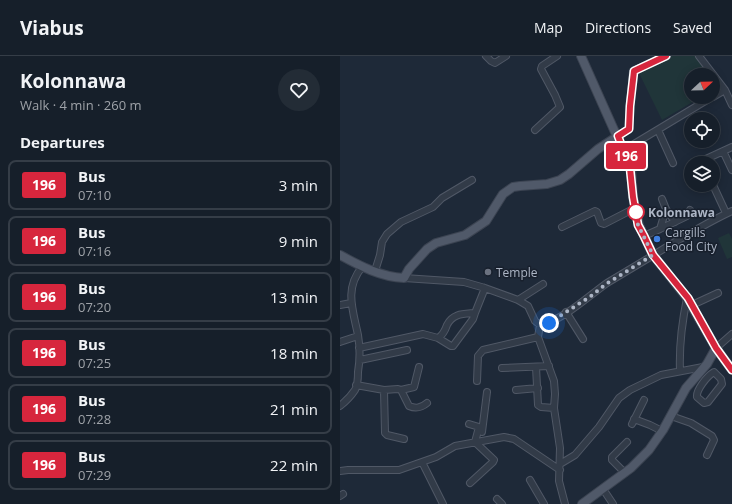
<!DOCTYPE html>
<meta charset="utf-8">
<style>
body{margin:0;font-family:"Open Sans",sans-serif;background:#232c36;color:#f1f3f6;height:100vh;display:flex;flex-direction:column;font-size:15px;white-space:nowrap}
*{box-sizing:border-box;margin:0}
p{font-size:13px;color:#9ea2a8}
.icon{flex:none;width:22px;height:22px;fill:none;stroke:currentColor;stroke-width:2;stroke-linecap:round;stroke-linejoin:round}
.map{position:relative;flex:1;overflow:hidden}
.sheet{display:flex;flex-direction:column;background:#161f2a;width:340px}
.sheet>*{flex:none}
.badge{padding:0 8px;border-radius:3px;font-size:14px;line-height:26px}
.needle{width:26px;rotate:68deg}
.fabs{position:absolute;left:344px;top:12px;display:grid;gap:8px}
.fabs a{display:grid;place-items:center;width:36px;height:36px;border-radius:50%;background:#161f2a;box-shadow:0 2px 10px #0003,0 0 0 1px #353d47;font-size:20px}
.you{position:absolute;width:20px;height:20px;margin:-10px;border:3px solid #fff;border-radius:50%;background:#1a73e8;box-shadow:0 0 0 6px #1a73e833}
.map>.badge{position:absolute;translate:-50% -50%;box-shadow:0 0 0 2px #fff}
h2{padding:0 20px;font-size:15px;line-height:36px}
.round{display:grid;place-items:center;flex:none;width:42px;height:42px;border-radius:21px;background:#232c36}
.overview{display:flex;align-items:center;justify-content:space-between;height:68px;padding:0 20px}
h1{font-size:19px;font-weight:700;line-height:30px}
ul{padding:0;list-style:none}
li{display:flex;align-items:center;gap:12px;height:50px;margin:0 8px 6px;padding:0 12px;border:2px solid #353d47;border-radius:8px}
li div{flex:1}
li b{display:block;font-size:15px}
li em{font-style:normal}
li .badge{min-width:44px;font-weight:700;text-align:center}
header{display:flex;align-items:center;gap:24px;box-sizing:border-box;height:56px;padding:0 20px;background:#161f2a;border-bottom:1px solid #353d47}
header strong{font-size:19px}
nav{display:flex;gap:22px;margin-inline-start:auto;font-size:14px}
main{display:flex;flex:1;min-height:0}
.map>svg:first-child{display:block}
.green{fill:#203539}
.lines{fill:none;stroke-linecap:round;stroke-linejoin:round}
.minor-casing{stroke:#505866;stroke-width:8}
.major-casing{stroke:#3c4452;stroke-width:10}
.minor{stroke:#323b48;stroke-width:6}
.major{stroke:#505969;stroke-width:8}
.line-casing{stroke:#fff;stroke-width:9}
.line{stroke:#d7263d;stroke-width:6}
.walk{stroke:#acb5c5;stroke-width:4;stroke-dasharray:0 7.2}
.stop-dot{fill:#fff;stroke:#d7263d;stroke-width:2}
.shop-dot{fill:#3f7fe0;stroke:#18202d;stroke-width:1.5}
.worship-dot{fill:#6b7280;stroke:#18202d;stroke-width:1.5}
.labels{text-anchor:middle;dominant-baseline:central;stroke-width:3;stroke-linejoin:round;paint-order:stroke}
.stop-label{font-size:12px;font-weight:bold;fill:#acb5c5;stroke:#18202d;text-anchor:start}
.poi-label{font-size:12px;fill:#acb5c5;stroke:#18202d;text-anchor:start}
</style>
<header>
<strong>Viabus</strong>
<nav><a>Map</a><a>Directions</a><a>Saved</a></nav>
</header>
<main>
<section class="sheet">
<div class="overview"><div><h1>Kolonnawa</h1><p>Walk · 4 min · 260 m</p></div><a class="round"><svg class="icon" aria-label="heart" viewBox="0 0 24 24"><path d="M12 20l-8-8c-3-5 5-10 8-4 3-6 11-1 8 4z"/></svg></a></div>
<h2>Departures</h2>
<ul>
<li><span class="badge" style="background:#d7263d;color:#fff">196</span><div><b>Bus</b><p>07:10</p></div><em>3 min</em></li>
<li><span class="badge" style="background:#d7263d;color:#fff">196</span><div><b>Bus</b><p>07:16</p></div><em>9 min</em></li>
<li><span class="badge" style="background:#d7263d;color:#fff">196</span><div><b>Bus</b><p>07:20</p></div><em>13 min</em></li>
<li><span class="badge" style="background:#d7263d;color:#fff">196</span><div><b>Bus</b><p>07:25</p></div><em>18 min</em></li>
<li><span class="badge" style="background:#d7263d;color:#fff">196</span><div><b>Bus</b><p>07:28</p></div><em>21 min</em></li>
<li><span class="badge" style="background:#d7263d;color:#fff">196</span><div><b>Bus</b><p>07:29</p></div><em>22 min</em></li>
</ul>
</section>
<div class="map">
<svg width="392" height="448" viewBox="0 0 392 448">
<rect width="100%" height="100%" fill="#1e2938"/>
<path class="green" d="M332,0H355L370,19H351V41H361L322,64L298,15Z
M389,177L392,183V201L387,203L378,182Z"/>
<g class="lines">
<defs>
<path id="minor" d="M146,0L151,5L155,7L166,0
M359,0L385,34L392,49
M373,41L385,34
M195,74L220,51L215,39L201,13L202,10L217,0
M318,74L333,107
M278,80L289,73L290,50L293,15L327,0
M284,94L372,41
M383,95L392,114
M363,107L366,103L392,91
M373,129L386,157
M326,153L335,166
M222,171L255,155L257,156L261,167L264,168L295,152
M320,173L347,160L350,154
M304,180L320,173L326,153L322,143
M35,215L40,199L42,186L47,178L61,166L93,151L102,142L132,124
M64,222L124,226L145,232L178,244L188,250L195,265L200,269L198,281L214,325L215,338L214,352L220,392L219,425L225,448
M178,244L203,228
M0,249L11,247
M352,249L378,237
M226,256L243,283
M200,269C225,263 246,242 267,227C282,218 297,209 312,200C338,184 364,168 392,155
M98,282L111,290H113L133,263L135,257
M0,286L18,280
M19,292L83,278L98,282C103,279 105,275 107,269C113,257 124,258 135,257L145,232
M376,292L392,278
M20,304L67,294
M196,311L198,349L201,351L214,352
M162,312L209,310
M340,315C339,290 342,266 347,242
M374,316L381,323L382,328L368,346L364,347L357,341C356,334 367,320 374,316Z
M137,325L138,300L143,294L198,281
M16,329L44,334L58,333L61,334L69,350C76,353 81,352 87,347
M44,334L45,377L47,379L64,383
M61,334L74,331L79,311
M176,334L198,332
M0,350C5,346 11,340 15,334C18,329 18,322 18,316C20,304 20,291 18,279C13,254 4,233 22,211
M331,360L351,367L372,380L374,384L367,399
M294,363L310,369L322,375
M129,368L139,371L135,386L154,404L153,406L130,427
M292,368L304,344
M142,376L147,336
M82,406L103,448
M220,408L235,399L259,371L279,342L290,334L321,319L363,311
M0,415L8,414H59L96,401L115,390L164,381L174,383L220,414
M285,417L272,404V401L287,386
M190,424L204,448
M263,433L273,448
M0,440L3,438
M157,443L162,448"/>
<path id="major" d="M241,0L291,112L293,141L299,169L304,180L313,199L347,242L376,292L392,314
M0,199C20,210 41,221 64,222L69,213L87,193L96,187L125,179L146,165L163,138L173,131L180,130L207,128L220,124L229,118L258,93L278,80
M242,448L291,412L309,394L323,374L346,332L367,308L376,292"/>
</defs>
<use href="#minor" class="minor-casing"/>
<use href="#major" class="major-casing"/>
<use href="#minor" class="minor"/>
<use href="#major" class="major"/>
</g>
<g class="lines">
<defs>
<path id="line" d="M326,0L294,15L290,50L289,73L278,80L290,112L293,141L298,169L304,180L313,199L348,242L376,292L392,314"/>
</defs>
<use href="#line" class="line-casing"/>
<use href="#line" class="line"/>
<path class="walk" d="M209,267L251,240L266,228L313,199L298,169L295,152L296,156"/>
</g>
<circle class="stop-dot" cx="296" cy="156" r="8"/>
<circle class="shop-dot" cx="317" cy="183" r="4"/>
<circle class="worship-dot" cx="148" cy="216" r="4"/>
<g class="labels">
<g class="stop-label">
<text x="308" y="156">Kolonnawa</text>
</g>
<g class="poi-label">
<text x="325" y="176">Cargills<tspan x="325" dy="14">Food City</tspan></text>
<text x="156" y="216">Temple</text>
</g>
</g>
</svg>
<div class="fabs">
<a><svg class="needle" viewBox="-14 -14 28 28"><path d="M0-13l5 13h-10z" fill="#e53935"/><path d="M0 13l5-13h-10z" fill="#9ea2a8"/></svg></a>
<a><svg class="icon" aria-label="locate" viewBox="0 0 24 24"><circle cx="12" cy="12" r="6"/><path d="M12 2v4M12 18v4M2 12h4M18 12h4"/></svg></a>
<a><svg class="icon" aria-label="layers" viewBox="0 0 24 24"><path d="M12 4l9 5-9 5-9-5zM3 14l9 5 9-5"/></svg></a>
</div>
<div class="you" style="left:209px;top:267px"></div>
<b class="badge" style="left:286px;top:100px;background:#d7263d;color:#fff">196</b>
</div>
</main>
